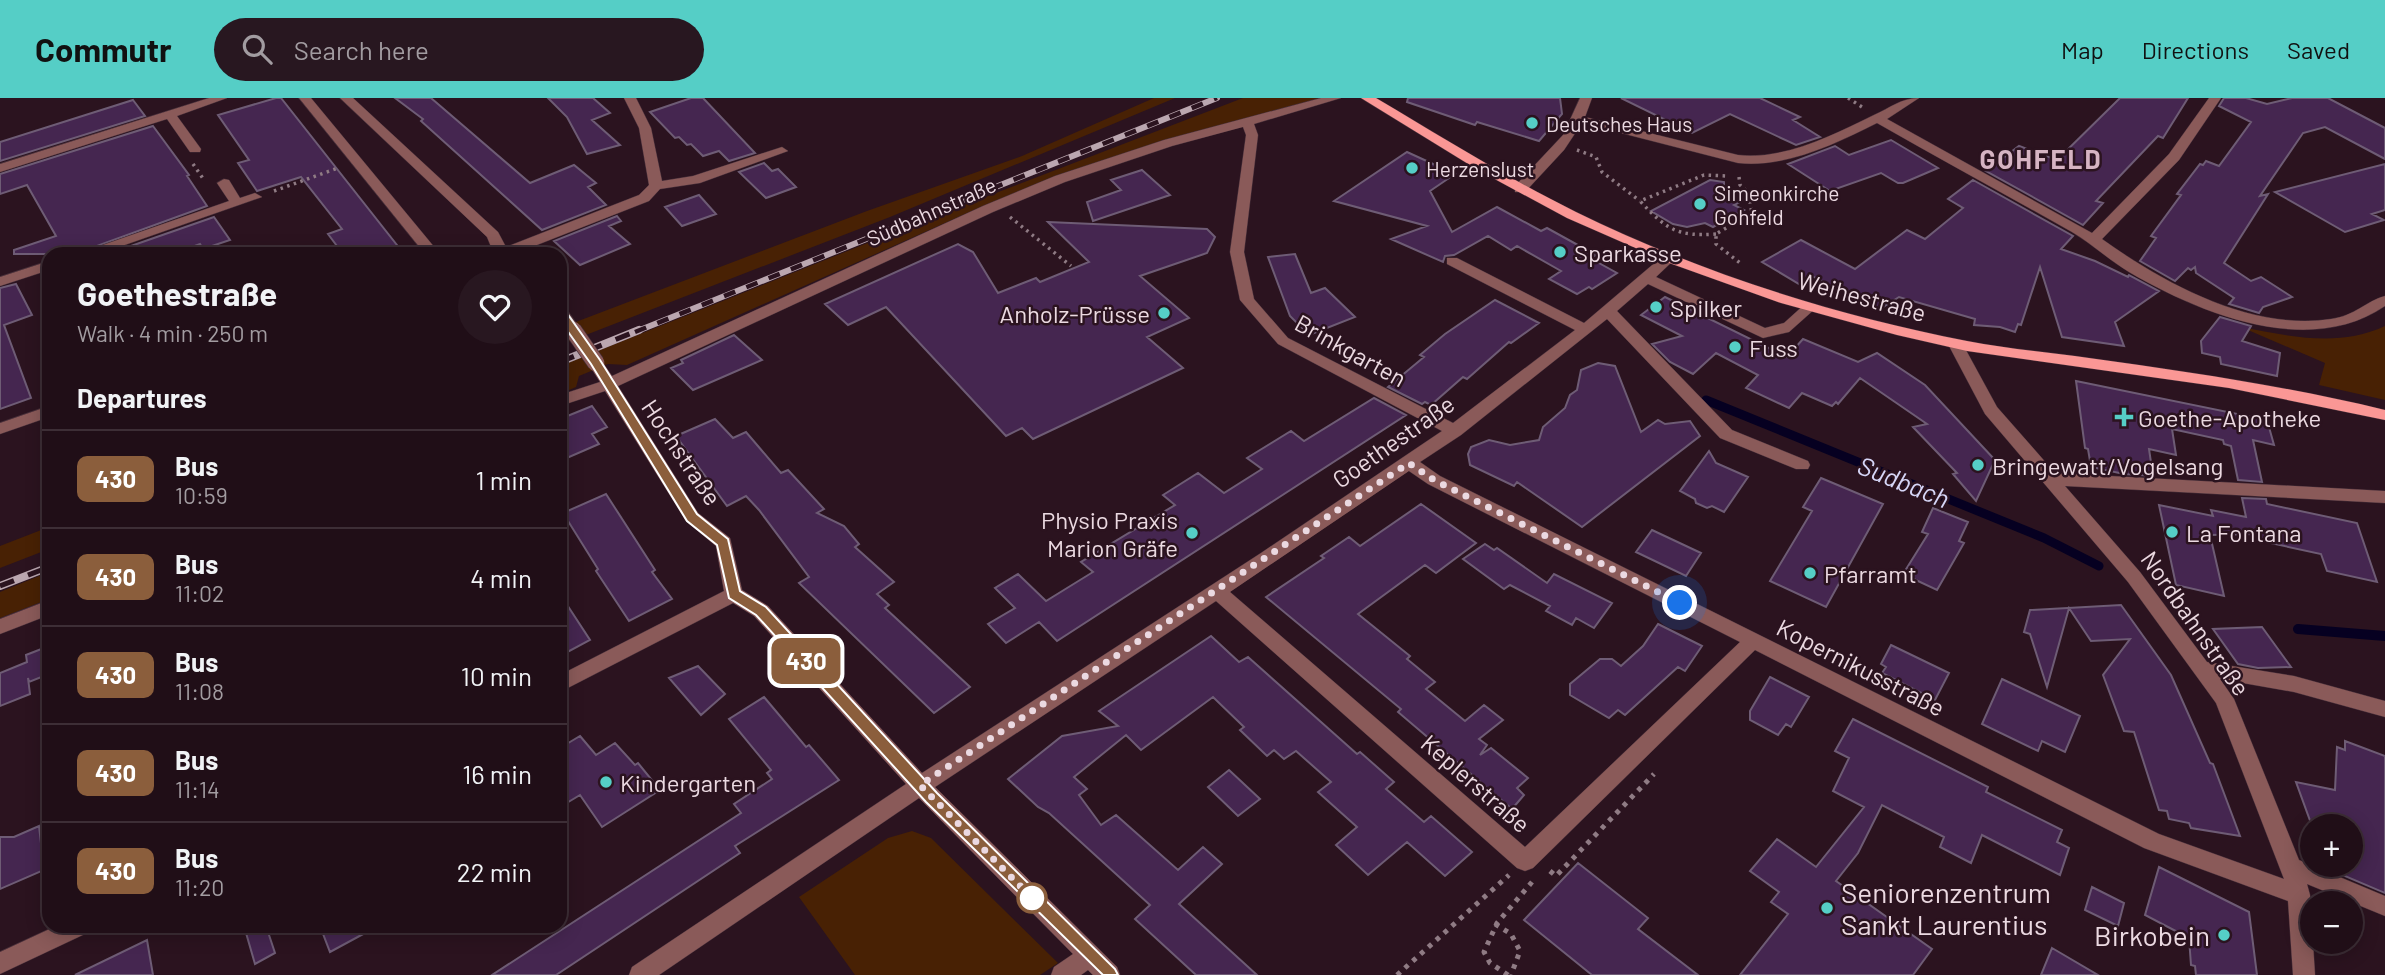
<!DOCTYPE html>
<meta charset="utf-8">
<style>
body{margin:0;font-family:Barlow,sans-serif;background:#281720;color:#f1f3f6;height:100vh;display:flex;flex-direction:column;font-size:26px;white-space:nowrap}
*{box-sizing:border-box;margin:0}
p{font-size:23px;color:#a29ca1}
.icon{flex:none;width:38px;height:38px;fill:none;stroke:currentColor;stroke-width:2;stroke-linecap:round;stroke-linejoin:round}
.map{position:relative;flex:1;overflow:hidden}
.panel{position:absolute;left:42px;top:149px;width:525px;height:686px;display:flex;flex-direction:column;background:#200e17;border-radius:21px;box-shadow:0 4px 18px #0003,0 0 0 2px #3d2e36}
.panel>*{flex:none}
.badge{padding:0 14px;border-radius:10px;font-size:24px;line-height:46px}
.controls{position:absolute;left:2300px;top:716px;display:grid;gap:14px}
.controls a{display:grid;place-items:center;width:63px;height:63px;border-radius:50%;background:#200e17;box-shadow:0 4px 18px #0003,0 0 0 2px #3d2e36;font-size:35px}
.you{position:absolute;width:35px;height:35px;margin:-18px;border:5px solid #fff;border-radius:50%;background:#1a73e8;box-shadow:0 0 0 10px #1a73e833}
.map>.badge{position:absolute;translate:-50% -50%;box-shadow:0 0 0 4px #fff}
h2{padding:0 35px;font-size:26px;line-height:63px}
.round{display:grid;place-items:center;flex:none;width:74px;height:74px;border-radius:37px;background:#281720}
.overview{display:flex;align-items:center;justify-content:space-between;height:119px;padding:0 35px}
h1{font-size:33px;font-weight:700;line-height:52px}
ul{padding:0;list-style:none}
li{display:flex;align-items:center;gap:21px;height:98px;padding:0 35px;border-top:2px solid #3d2e36}
li div{flex:1}
li b{display:block;font-size:26px}
li em{font-style:normal}
li .badge{min-width:77px;font-weight:700;text-align:center}
header{display:flex;align-items:center;gap:42px;box-sizing:border-box;height:98px;padding:0 35px;background:#55cec6;color:#111}
header strong{font-size:33px}
nav{display:flex;gap:38px;margin-inline-start:auto;font-size:24px}
.search{width:490px;height:63px;background:#281720;display:flex;align-items:center;gap:18px;box-sizing:border-box;padding:0 24px;border-radius:38px;color:#a29ca1;font-size:26px}
.map>svg:first-child{display:block}
.green{fill:#482104}
.lines{fill:none;stroke-linecap:round;stroke-linejoin:round}
.stream-far1{stroke:#060021;stroke-width:9}
.stream{stroke:#060021;stroke-width:10}
.building{fill:#452650;stroke:#6e5c75;stroke-width:2}
.minor-casing{stroke:#462f3a;stroke-width:1}
.major-casing{stroke:#462f3a;stroke-width:1}
.path-far1{stroke:#8f7b84;stroke-width:3.5;stroke-dasharray:2.5 4.5;stroke-linecap:butt}
.path{stroke:#8f7b84;stroke-width:5;stroke-dasharray:4.5 6;stroke-linecap:butt}
.minor{fill:#8a5a59;fill-rule:evenodd}
.major{fill:#fa9795;fill-rule:evenodd}
.rail-far1-casing{stroke:#bba7b0;stroke-width:6}
.rail-casing{stroke:#bba7b0;stroke-width:8}
.rail-far1{stroke:#2b131f;stroke-width:4.5;stroke-dasharray:12;stroke-linecap:butt}
.rail{stroke:#2b131f;stroke-width:5;stroke-dasharray:15;stroke-linecap:butt}
.minor-bridge-far1-casing{stroke:#462f3a;stroke-width:15;stroke-linecap:butt}
.minor-bridge-casing{stroke:#462f3a;stroke-width:18;stroke-linecap:butt}
.minor-bridge-far1{stroke:#8a5a59;stroke-width:13}
.minor-bridge{stroke:#8a5a59;stroke-width:17}
.line{fill:#8b5e3c;stroke:#fff;stroke-width:2}
.walk{stroke:#ebd9e1;stroke-width:7;stroke-dasharray:0 12.6}
.poi-dot{fill:#55cec6;stroke:#2b131f;stroke-width:2.5}
.stop-dot{fill:#fff;stroke:#8b5e3c;stroke-width:3.5}
.labels{text-anchor:middle;dominant-baseline:central;stroke-width:5;stroke-linejoin:round;paint-order:stroke}
.far-poi-label{font-size:21px;fill:#ebd9e1;stroke:#2b131f;text-anchor:start}
.far-street-label{font-size:21px;fill:#ebd9e1;stroke:#2b131f}
.poi-label{font-size:24px;fill:#ebd9e1;stroke:#2b131f;text-anchor:start}
.street-label{font-size:24px;fill:#ebd9e1;stroke:#2b131f}
.far-district-label{font-size:26px;font-weight:bold;letter-spacing:2px;fill:#d6b4c3;stroke:#2b131f}
.water-label{font-size:26px;font-style:italic;fill:#d6d6f7;stroke:#2b131f}
.near-poi-label{font-size:28px;fill:#ebd9e1;stroke:#2b131f;text-anchor:start}
</style>
<header>
<strong>Commutr</strong>
<div class="search"><svg class="icon" aria-label="search" viewBox="0 0 24 24"><circle cx="10" cy="10" r="6"/><path d="M15 15l6 6"/></svg>Search here</div>
<nav><a>Map</a><a>Directions</a><a>Saved</a></nav>
</header>
<div class="map">
<svg width="2385" height="877" viewBox="0 0 2385 877">
<rect width="100%" height="100%" fill="#2b131f"/>
<path class="green" d="M1154,0H1175L890,119L560,247V230L867,113L1022,58Z
M1243,0H1319L983,108L627,267L608,266L579,278L576,289L560,296V268L905,130Z
M2385,228V302L2319,287L2325,265L2241,229C2289,238 2338,250 2385,228Z
M49,429V451L0,470V448Z
M49,474V501L0,520V494Z
M912,733L931,740L1058,865L1040,877H855L799,799L888,740Z"/>
<g class="lines">
<path class="stream-far1" d="M1706,302L2044,440L2099,468"/>
<path class="stream" d="M2298,531L2385,538"/>
</g>
<path class="building" d="M276,0H281L404,156H343L328,136L342,131L301,79L257,93L238,65L249,62L218,17Z
M395,0H431L530,85L574,67L596,85L588,89L606,107L542,132L421,23L423,21Z
M548,0H593L610,15L592,22L620,47L587,56L567,19Z
M691,0H703L755,55L729,63L719,53L703,58L691,46L687,47L679,39L675,40L650,14Z
M1408,0H1560L1562,16L1539,43L1477,24L1475,27L1407,4Z
M1621,0H1760L1800,19L1793,22L1820,39L1796,47L1730,16L1692,35Z
M2120,0H2188L2163,40L2158,38L2096,103L2103,105L2083,127L1986,73L2019,48L2057,62Z
M2224,0H2246L2267,6L2292,0H2328L2385,30V61L2325,29L2303,35L2260,98L2268,96L2224,165L2251,183L2261,179L2292,199L2263,209L2259,215L2229,206L2234,200L2196,175L2195,169L2191,172L2188,170L2175,183L2140,163L2156,140L2151,138L2181,97L2177,96L2200,66L2203,67L2206,63L2219,68L2251,24L2219,8Z
M133,2L145,18L0,63V44Z
M153,28L189,77L187,78L207,108L75,156H14V152L56,138L27,87L0,96V76Z
M1891,42L1938,70L1903,85H1898L1881,75L1830,93L1788,66L1835,48L1849,57Z
M1407,54L1455,76L1430,93L1452,134L1497,109L1541,133L1547,130L1596,157L1590,160L1617,175L1592,191L1589,189L1577,196L1549,181L1561,173L1517,148L1511,152L1488,138L1454,157L1445,158L1443,164L1391,141L1427,128L1334,103Z
M764,65L772,73L778,71L796,89L766,100L739,74Z
M2385,66V112L2372,116L2384,122L2345,134L2275,94Z
M1142,72L1170,97L1093,123L1087,104L1121,92L1111,82Z
M1710,82L1724,84V92L1757,95L1734,107L1744,112L1713,129L1705,125L1687,129L1673,126L1651,113Z
M1973,82L2073,138L2061,151L2095,163L2128,179L2129,177L2159,193L2115,224L2124,248L2062,239L2040,169L2021,227L2018,226L2015,234L2000,229L1974,227L1975,221L1899,199L1880,211L1843,190L1839,193L1812,178L1799,186L1762,164L1801,142L1855,171L1907,132L1925,141L1963,110L1948,101Z
M699,97L716,116L682,128L665,109Z
M617,118L621,123L609,128L630,146L580,167L554,143Z
M214,119L230,142L203,151L200,146L173,156H108Z
M1048,124L1207,131L1215,139L1207,155L1140,178L1189,220L1147,239L1183,270L1033,341L1022,330L1006,338L886,209L848,227L825,206L958,146L973,154L998,195L1036,180L1040,184L1089,164Z
M1295,156L1311,195L1325,190L1355,219L1309,237L1290,218L1268,159Z
M16,186L32,217L4,227L31,300L0,311V190Z
M1665,199L1787,259L1803,241L1858,264L1877,255L1925,287L1995,362L1976,403L1953,376L1957,375L1913,329L1927,326L1860,280L1838,306L1836,304L1832,308L1802,295L1789,310L1746,290L1758,277L1716,255L1693,276L1670,264L1652,246L1682,238L1641,217Z
M1495,202L1539,225L1511,245L1509,244L1467,281L1463,279L1431,307L1425,304L1422,306L1388,289L1424,259L1420,257L1445,236Z
M2220,219L2251,228L2242,243L2280,255L2277,278L2221,266L2220,259L2202,255L2201,243Z
M734,237L762,262L693,292L671,270L683,265L681,262Z
M1598,265L1615,268L1641,334L1658,322L1665,326L1690,323L1700,338L1582,429L1517,384L1514,388L1470,367L1468,356L1471,349L1489,342L1510,347L1539,342L1543,329L1565,310L1570,297L1577,292L1581,272Z
M2076,283L2267,322L2274,347L2253,342L2262,384L2238,382L2231,348L2224,346L2223,342L2172,331L2176,357L2149,351L2153,378L2124,376L2091,369L2088,351L2085,350Z
M1374,300L1406,317L1057,543L1039,524L1006,545L988,526L1015,510L995,490L1018,476L1046,503L1093,474L1081,464L1175,407L1163,397L1198,375L1224,395L1262,371L1247,360L1291,333L1304,343Z
M592,308L607,329L592,336L599,346L560,363V321Z
M715,321L733,340L746,334L781,375L788,372L824,411L817,415L844,428L859,446L855,449L894,484L877,496L889,507L885,510L970,589L934,615L799,485L809,479L759,412L746,398L727,408L676,338Z
M1709,353L1716,365L1748,379L1724,414L1712,408L1707,410L1696,405L1695,401L1680,393Z
M1821,380L1883,406L1826,509L1770,483L1812,413L1803,409Z
M606,396L655,472L652,474L672,501L629,523L596,473L598,471L563,415Z
M2242,400L2266,401L2267,406L2357,425L2377,484L2327,473L2321,456L2261,443L2259,436L2210,437L2224,498L2176,487L2159,407L2213,418L2211,412L2246,419Z
M1421,406L1476,445L1436,475L1425,467L1358,516L1410,558L1407,561L1435,584L1426,591L1465,623L1484,607L1503,622L1479,641L1487,647L1480,657L1491,650L1528,680L1517,690L1524,697L1512,711L1398,614L1401,611L1266,499L1324,460L1321,458L1349,439L1360,448Z
M1933,410L1968,424L1959,443L1964,445L1937,492L1903,476L1928,436L1922,434Z
M1652,432L1701,455L1686,478L1636,454Z
M1485,446L1494,452L1497,450L1547,485L1554,476L1612,505L1594,530L1576,520L1572,527L1546,513L1550,508L1510,487L1504,491L1463,461Z
M560,496L590,542L560,558Z
M2121,507L2171,577L2210,665L2213,666L2240,738L2191,730L2189,725L2169,721L2167,713L2159,712L2134,634L2124,633L2103,577L2130,541L2091,543L2069,510L2047,589L2030,536L2024,534L2030,512Z
M1658,526L1702,548L1685,573L1678,569L1625,617L1618,612L1609,620L1570,597V586L1600,561H1612L1621,568L1643,548Z
M2262,529L2291,569L2258,570L2238,566L2213,531Z
M1211,538L1239,564L1248,559L1357,656L1360,654L1394,684L1386,691L1424,724L1431,718L1472,754L1445,778L1407,744L1368,777L1336,747L1357,729L1318,694L1331,684L1296,653L1284,661L1274,652L1267,658L1240,632L1244,629L1213,599L1141,652L1126,637L1074,679L1087,691L1079,697L1101,727L1116,717L1178,772L1203,749L1222,766L1179,806L1257,877H1196L1135,821L1150,807L1049,715L1038,709L1008,681L1062,638L1118,628L1099,613Z
M1891,547L1949,575L1935,602L1882,575L1886,569L1881,566Z
M49,548V576L29,584L28,580L30,596L0,608V575L27,564L26,557Z
M698,568L725,596L701,617L669,580Z
M1770,579L1809,599L1791,629L1786,626L1778,637L1750,622V613Z
M2002,581L2080,618L2065,654L2042,643L2038,653L1982,626Z
M764,599L806,649L809,647L839,682L735,748L740,755L556,877H492L741,715L734,706L772,681L767,675L771,672L729,621Z
M1853,621L1988,689L1986,694L2062,732L2057,744L2069,750L2060,777L1982,737L1971,765L1940,749L1944,739L1882,707L1858,755L1836,783L1932,851L1913,877H1740L1788,816L1771,804L1779,794L1750,773L1777,741L1816,769L1864,709L1833,693L1849,660L1835,653Z
M580,638L596,657L615,645L635,667L638,665L660,692L602,729L580,697L560,709V650Z
M2345,643L2385,658V795L2326,770L2325,766H2350V728H2312L2296,684L2335,692L2337,649L2345,652Z
M1229,672L1260,701L1238,718L1208,689Z
M39,728L44,772L0,791V739H14Z
M1578,765L1648,820L1638,831L1698,877H1592L1524,822Z
M2159,769L2249,814L2257,877H2196L2195,868L2191,867L2189,840L2145,817Z
M2092,789L2124,805L2118,828L2085,812Z
M244,828H266L275,855L255,866Z
M320,828H378L330,854Z
M147,842L153,877H75Z
M2052,850L2098,877H2041Z"/>
<g class="lines">
<defs>
<path id="minor" d="M209,0H227L177,18L201,51L200,54H190L167,21L0,74V66Z
M299,0H311L440,156H425Z
M340,0H353L498,134L506,149L639,97L649,87L639,30L624,0H636L651,30L662,83L693,78L782,49L788,53L700,85L660,91L649,103L514,156H494L487,139Z
M1321,0H1341L1254,26L1258,37L1244,154L1254,201L1288,240L1453,325L1575,232L1447,166V160H1457L1584,225L1664,157L1669,156L1676,160L1656,179L1765,230L1784,225L1805,206H1815L1817,209L1789,234L1763,240L1648,186L1617,213L1732,332L1808,363L1810,367L1808,371H1796L1720,340L1607,221L1461,337L1420,364L1440,378L2159,736L2284,781L2216,605L2128,484L1985,316L1948,246L1951,243H1961L1997,309L2055,375L2385,393V405L2065,388L2140,474L2207,564L2294,578L2385,603V619L2294,594L2220,581L2234,601L2299,762L2385,798V818L2307,786L2310,797L2315,877H2293L2288,803L2144,750L1755,552L1533,770L1525,773L1517,770L1216,503L935,689L1117,869L1120,877H1093L1088,872L1081,877H1051L1054,869L1073,856L919,700L659,877H629L632,869L906,686L754,518L733,505L560,594V577L724,493L716,448L686,423L605,293L560,308V297L600,284L588,265L591,262H601L612,278L983,108L1055,78L1164,42ZM1243,29L1246,37L1230,154L1240,202L1278,246L1442,333L1261,455L922,675L768,508L742,492L730,440L698,415L618,288L993,114L1065,84L1172,48ZM1409,373L1428,386L1740,544L1525,749L1230,494Z
M1580,0H1592L1585,19L1738,57C1785,62 1833,37 1874,17C1890,10 1901,0 1919,0L1887,21L2092,135L2169,56L2209,0H2221L2179,62L2102,141C2165,186 2251,233 2331,221C2355,218 2366,203 2385,198V208C2309,260 2201,216 2129,174C2109,162 2092,146 2072,134C2008,98 1942,62 1877,25C1835,46 1786,70 1738,65L1582,25L1564,52L1525,94H1515V88L1563,37Z
M224,81L229,82L240,100L255,95L262,99L99,156H77L229,103L217,85Z
M49,163V172L0,188V179Z
M49,308V319L0,336V325Z
M49,502V517L0,536V521Z
M56,828H90L87,835L0,876V854Z"/>
<path id="major" d="M1361,0H1376C1442,39 1507,80 1576,114C1699,174 1833,217 1967,243C2007,251 2049,254 2089,260C2189,274 2287,288 2385,312V322L2229,290L1967,253L1897,237L1781,205L1672,166L1567,120L1478,72Z"/>
</defs>
<use href="#minor" class="minor-casing"/>
<use href="#major" class="major-casing"/>
<path class="path-far1" d="M1848,0L1862,9
M1577,52L1596,59L1602,74L1640,103
M193,66L204,82
M1739,79L1740,87L1748,94L1752,115L1716,136V146L1740,165
M274,93L338,70
M1010,119L1071,168
M1716,136C1677,139 1666,131 1640,103L1704,77L1728,78"/>
<path class="path" d="M1550,773L1556,778L1654,676
M1495,826L1511,836L1520,853L1511,877
M1397,877L1509,777
M1508,877L1490,865L1484,854L1497,825L1532,784"/>
<use href="#minor" class="minor"/>
<use href="#major" class="major"/>
<defs>
<path id="rail-far1" d="M635,234L1217,0"/>
<path id="rail" d="M560,264L639,232
M0,488L49,469"/>
</defs>
<use href="#rail-far1" class="rail-far1-casing"/>
<use href="#rail" class="rail-casing"/>
<use href="#rail-far1" class="rail-far1"/>
<use href="#rail" class="rail"/>
<defs>
<path id="minor-bridge-far1" d="M560,214L574,234"/>
<path id="minor-bridge" d="M573,232L596,265"/>
</defs>
<use href="#minor-bridge-far1" class="minor-bridge-far1-casing"/>
<use href="#minor-bridge" class="minor-bridge-casing"/>
<use href="#minor-bridge-far1" class="minor-bridge-far1"/>
<use href="#minor-bridge" class="minor-bridge"/>
</g>
<path class="line" d="M560,210L564,211L600,262L697,416L728,441L740,493L766,509L937,695L1115,871L1118,877H1103L926,704L756,517L729,500L717,447L687,423L591,266L554,214Z"/>
<g class="lines">
<path class="walk" d="M1032,800L1035,803L920,687L1409,365L1434,382L1680,505"/>
</g>
<g class="poi-dot">
<circle cx="1532" cy="25" r="7"/>
<circle cx="1412" cy="70" r="7"/>
<circle cx="1700" cy="106" r="7"/>
<circle cx="1560" cy="154" r="7"/>
<circle cx="1656" cy="209" r="7"/>
<circle cx="1164" cy="215" r="7"/>
<circle cx="1735" cy="249" r="7"/>
<path d="M2120.5 308.5h7v7h7v7h-7v7h-7v-7h-7v-7h7z"/>
<circle cx="1978" cy="367" r="7"/>
<circle cx="2172" cy="434" r="7"/>
<circle cx="1192" cy="435" r="7"/>
<circle cx="1810" cy="475" r="7"/>
<circle cx="606" cy="684" r="7"/>
<circle cx="1827" cy="810" r="7"/>
<circle cx="2224" cy="837" r="7"/>
</g>
<circle class="stop-dot" cx="1032" cy="800" r="14"/>
<g class="labels">
<g class="far-poi-label">
<text x="1546" y="25">Deutsches Haus</text>
<text x="1426" y="70">Herzenslust</text>
<text x="1714" y="94">Simeonkirche<tspan x="1714" dy="24">Gohfeld</tspan></text>
</g>
<g class="far-street-label">
<text transform="translate(931 113) rotate(-24)">Südbahnstraße</text>
</g>
<g class="poi-label">
<text x="1574" y="154">Sparkasse</text>
<text x="1670" y="209">Spilker</text>
<text x="1150" y="215" text-anchor="end">Anholz-Prüsse</text>
<text x="1749" y="249">Fuss</text>
<text x="2138" y="319">Goethe-Apotheke</text>
<text x="1992" y="367">Bringewatt/Vogelsang</text>
<text x="1178" y="421" text-anchor="end">Physio Praxis<tspan x="1178" dy="28">Marion Gräfe</tspan></text>
<text x="2186" y="434">La Fontana</text>
<text x="1824" y="475">Pfarramt</text>
<text x="620" y="684">Kindergarten</text>
</g>
<g class="street-label">
<text transform="translate(1862 198) rotate(15)">Weihestraße</text>
<text transform="translate(1351 252) rotate(29)">Brinkgarten</text>
<text transform="translate(1393 343) rotate(-35)">Goethestraße</text>
<text transform="translate(682 354) rotate(56)">Hochstraße</text>
<text transform="translate(2196 525) rotate(55)">Nordbahnstraße</text>
<text transform="translate(1861 569) rotate(27)">Kopernikusstraße</text>
<text transform="translate(1476 685) rotate(41)">Keplerstraße</text>
</g>
<g class="far-district-label">
<text x="2041" y="60">GOHFELD</text>
</g>
<g class="water-label">
<text transform="translate(1904 383) rotate(22)">Sudbach</text>
</g>
<g class="near-poi-label">
<text x="1841" y="794">Seniorenzentrum<tspan x="1841" dy="32">Sankt Laurentius</tspan></text>
<text x="2210" y="837" text-anchor="end">Birkobein</text>
</g>
</g>
</svg>
<div class="controls">
<a>+</a>
<a>−</a>
</div>
<div class="you" style="left:1680px;top:505px"></div>
<b class="badge" style="left:806px;top:563px;background:#8b5e3c;color:#fff">430</b>
<section class="panel">
<div class="overview"><div><h1>Goethestraße</h1><p>Walk · 4 min · 250 m</p></div><a class="round"><svg class="icon" aria-label="heart" viewBox="0 0 24 24"><path d="M12 20l-8-8c-3-5 5-10 8-4 3-6 11-1 8 4z"/></svg></a></div>
<h2>Departures</h2>
<ul>
<li><span class="badge" style="background:#8b5e3c;color:#fff">430</span><div><b>Bus</b><p>10:59</p></div><em>1 min</em></li>
<li><span class="badge" style="background:#8b5e3c;color:#fff">430</span><div><b>Bus</b><p>11:02</p></div><em>4 min</em></li>
<li><span class="badge" style="background:#8b5e3c;color:#fff">430</span><div><b>Bus</b><p>11:08</p></div><em>10 min</em></li>
<li><span class="badge" style="background:#8b5e3c;color:#fff">430</span><div><b>Bus</b><p>11:14</p></div><em>16 min</em></li>
<li><span class="badge" style="background:#8b5e3c;color:#fff">430</span><div><b>Bus</b><p>11:20</p></div><em>22 min</em></li>
</ul>
</section>
</div>
